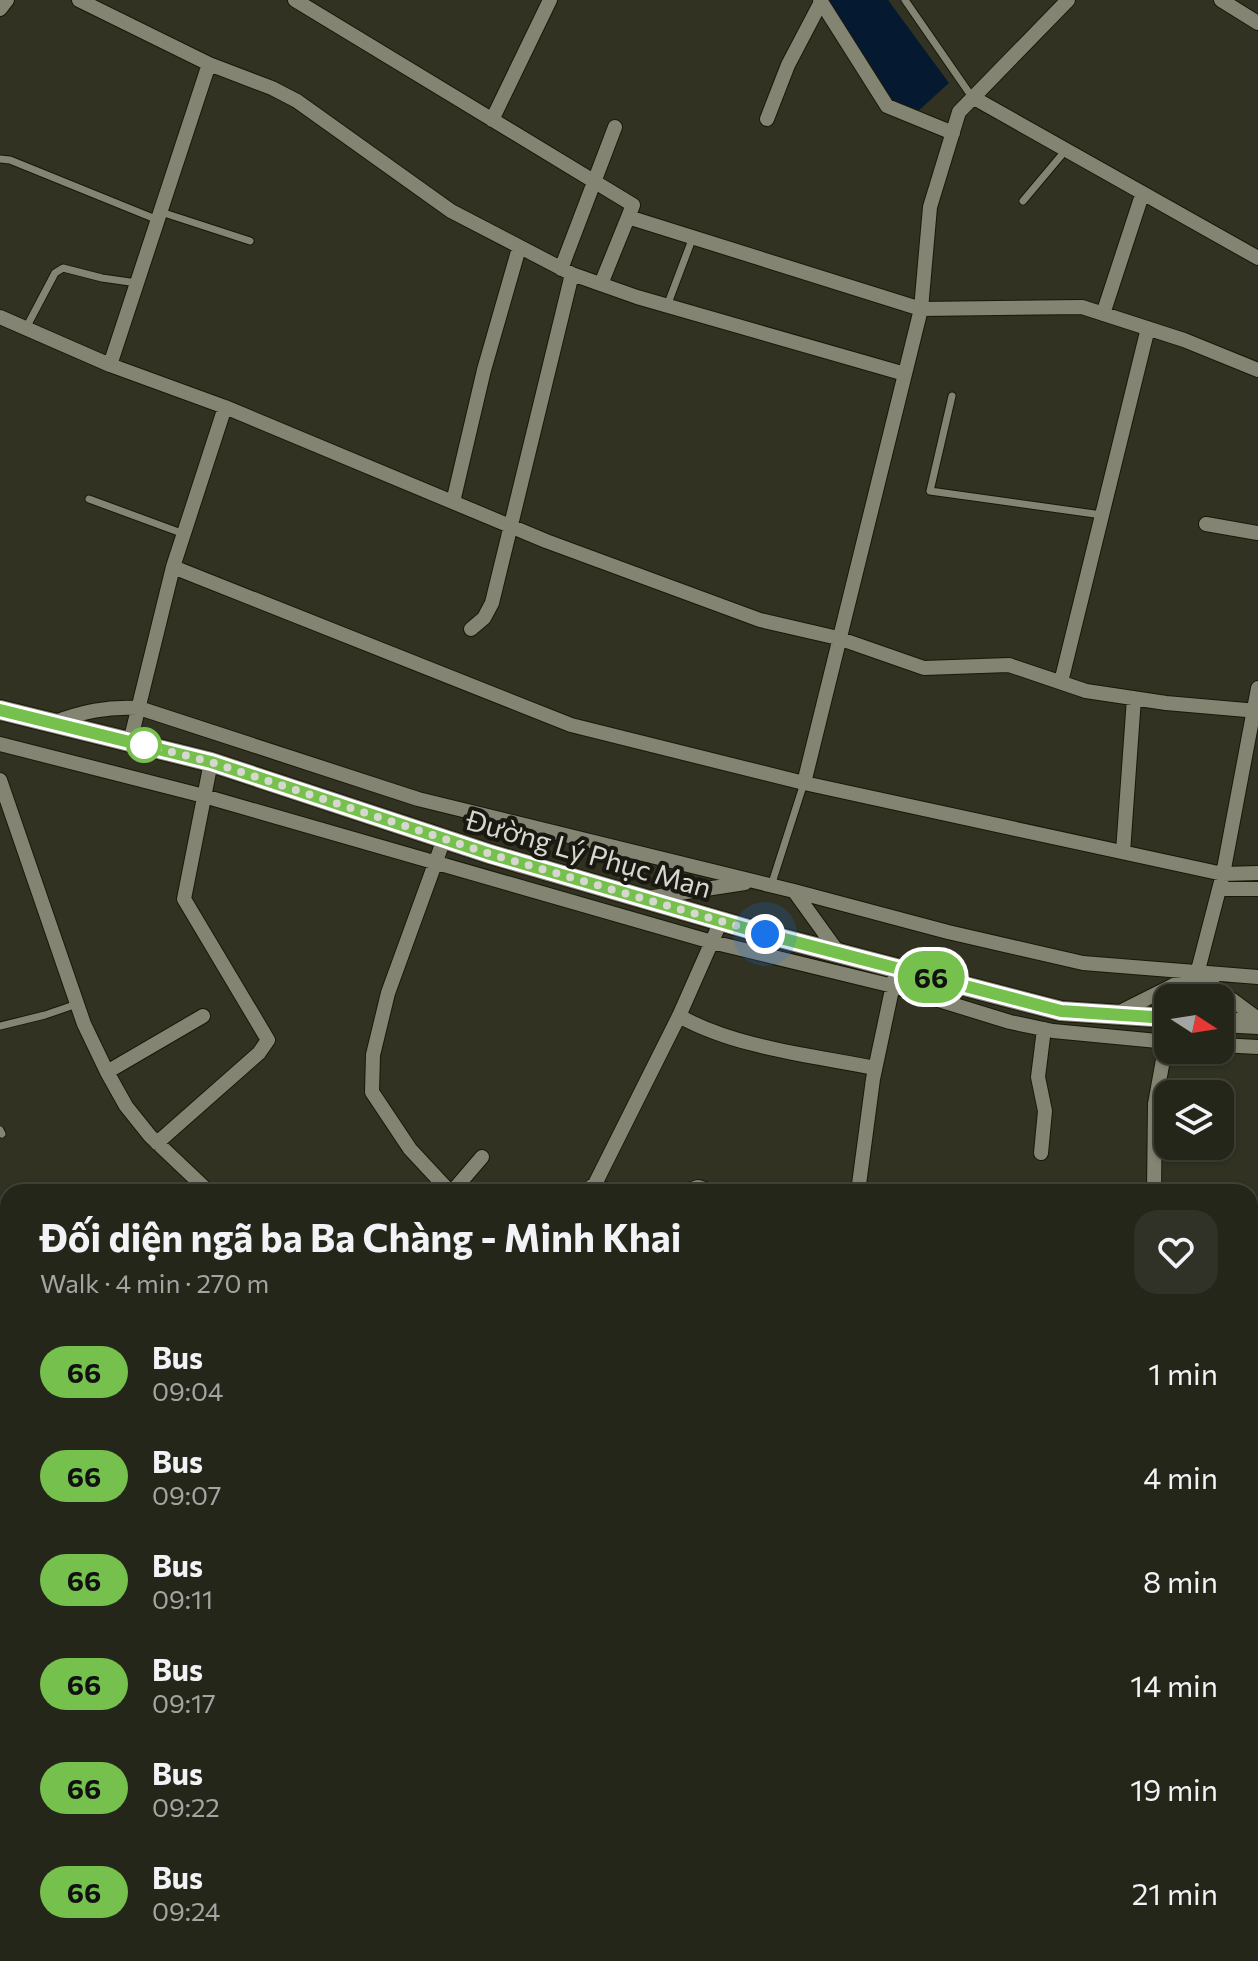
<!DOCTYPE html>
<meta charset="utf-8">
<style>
body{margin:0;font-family:Commissioner,sans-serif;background:#313227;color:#f1f3f6;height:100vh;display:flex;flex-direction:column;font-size:30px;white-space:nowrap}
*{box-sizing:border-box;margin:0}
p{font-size:26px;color:#a3a5a2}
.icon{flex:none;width:44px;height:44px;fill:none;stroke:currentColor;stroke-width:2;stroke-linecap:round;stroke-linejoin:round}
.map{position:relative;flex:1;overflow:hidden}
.details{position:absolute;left:0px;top:1184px;width:1258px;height:778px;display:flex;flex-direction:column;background:#25261a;border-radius:24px 24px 0 0;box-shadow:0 2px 6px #0004,0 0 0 2px #424339}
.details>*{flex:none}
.badge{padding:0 16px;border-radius:26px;font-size:28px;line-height:52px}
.needle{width:52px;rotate:102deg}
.controls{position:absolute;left:1154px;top:984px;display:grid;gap:16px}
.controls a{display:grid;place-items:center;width:80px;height:80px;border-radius:16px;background:#25261a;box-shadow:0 2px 6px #0004,0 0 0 2px #424339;font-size:40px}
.you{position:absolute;width:40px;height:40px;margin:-20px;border:6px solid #fff;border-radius:50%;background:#1a73e8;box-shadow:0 0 0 12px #1a73e833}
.map>.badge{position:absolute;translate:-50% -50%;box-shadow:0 0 0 4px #fff}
.round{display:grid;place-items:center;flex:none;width:84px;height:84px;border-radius:24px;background:#313227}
.summary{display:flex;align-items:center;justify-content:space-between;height:136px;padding:0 40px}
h1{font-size:38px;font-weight:700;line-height:60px}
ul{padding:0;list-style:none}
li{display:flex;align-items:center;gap:24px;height:104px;padding:0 40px}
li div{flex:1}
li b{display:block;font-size:30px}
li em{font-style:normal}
li .badge{min-width:88px;font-weight:700;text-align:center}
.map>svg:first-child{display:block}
.water{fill:#051a30}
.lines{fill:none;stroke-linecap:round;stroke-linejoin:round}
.river{stroke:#051a30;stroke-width:30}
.lane-casing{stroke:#19190b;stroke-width:9}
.street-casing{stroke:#19190b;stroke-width:16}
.secondary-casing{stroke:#19190b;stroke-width:22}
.lane{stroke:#838472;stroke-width:7}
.street{stroke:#838472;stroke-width:14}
.secondary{stroke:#838472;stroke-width:20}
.line-casing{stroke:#fff;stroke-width:18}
.line{stroke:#76c04d;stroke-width:12}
.walk{stroke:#d6d7ce;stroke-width:8;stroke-dasharray:0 14.4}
.stop-dot{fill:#fff;stroke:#76c04d;stroke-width:4}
.labels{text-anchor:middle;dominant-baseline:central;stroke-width:8;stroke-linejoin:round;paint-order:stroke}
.street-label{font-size:28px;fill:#d6d7ce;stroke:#191912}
</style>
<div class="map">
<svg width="1258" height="1961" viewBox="0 0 1258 1961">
<rect width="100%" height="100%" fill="#313222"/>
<path class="water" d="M825,0H888L949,83L916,113L890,99Z"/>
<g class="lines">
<path class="river" d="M1250,1927L1258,1925
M1097,1961L1129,1954"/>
<defs>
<path id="lane" d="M905,0L972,97
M0,159L10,160L158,220
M1023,201L1065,151
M161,212L250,241
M667,306L693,237
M26,328L55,273L63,268L102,278L137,283
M952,396L930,491L1102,515
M89,499L184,534
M771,886L804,783
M0,1026L45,1015L77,1004
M0,1130L2,1134"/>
<path id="street" d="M79,0L209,64L272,88L297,101L451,211L572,274L637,297L905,374
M295,0L633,205L601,284
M820,0L887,106L953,133
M1221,0L1258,23
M0,9L7,0
M974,98L1258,258
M767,119L788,65L821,2
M492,120L550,0
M628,217L921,309L1082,307L1184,340L1258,370
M561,269L615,127
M1103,314L1142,195
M0,317L110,365L225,407L546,541L760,620L838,638L924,668L1009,665L1086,691L1166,703L1258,711
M110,365L209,64
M453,502L484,370L519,248
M1206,524L1258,533
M173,567L571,725L804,783L1223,874L1258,873
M471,629L484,618L492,603L572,274
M1061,682L1148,328
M1258,688L1223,874L1197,974L1258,1019
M52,723C82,712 107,706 139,708L418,799L794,891L948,932L1083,963L1258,977
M130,742L173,567L225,407
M0,744L204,796L712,942L893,986L1010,1022L1053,1031L1168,1042
M0,780L84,1024L107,1072L126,1106L150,1136L209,1192
M804,783L921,309L930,207L959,112L1068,0
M444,839L388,993L373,1055L372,1092L410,1149L450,1192
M1123,852L1134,698
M1219,889H1258
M794,891L838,952
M647,898L745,883
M1118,1013L1196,974
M679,1016C737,1048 810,1055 875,1068
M1220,1045L1258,1047
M107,1072L203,1016
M157,1143L259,1053L268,1040L184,899L211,762
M1041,1153L1045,1111L1038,1077L1044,1029
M592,1186L618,1192
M452,1192L482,1157
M591,1192L679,1016L721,921
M683,1192L698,1187L714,1192
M858,1192L873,1079L894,980
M1154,1192L1155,1104L1168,1032
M1250,1272H1258
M0,1393H8
M1250,1428H1258
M1250,1585L1258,1548
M0,1593L8,1592
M1250,1656L1258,1655
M0,1781L8,1778
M1250,1792L1258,1790
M0,1817L6,1881V1961
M1250,1906L1258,1904
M489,1954L490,1961
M872,1954V1961
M85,1961L86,1954
M226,1961L227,1954
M346,1961V1954
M526,1961L561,1954
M994,1961L1026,1954"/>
<path id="secondary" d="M0,710L211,762L490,854L765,934L1061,1011L1168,1018
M1220,1022L1258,1024"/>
</defs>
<use href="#lane" class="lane-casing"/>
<use href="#street" class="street-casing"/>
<use href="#secondary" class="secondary-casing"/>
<use href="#lane" class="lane"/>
<use href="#street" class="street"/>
<use href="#secondary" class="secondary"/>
</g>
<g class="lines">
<defs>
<path id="line" d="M0,710L211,762L490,854L765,934L1061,1011L1168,1018"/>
</defs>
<use href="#line" class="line-casing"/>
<use href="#line" class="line"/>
<path class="walk" d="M144,745L211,762L490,854L765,934"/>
</g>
<circle class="stop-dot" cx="144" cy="745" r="16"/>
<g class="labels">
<g class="street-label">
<text transform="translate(589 853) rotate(16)">Đường Lý Phục Man</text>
</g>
</g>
</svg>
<div class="controls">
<a><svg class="needle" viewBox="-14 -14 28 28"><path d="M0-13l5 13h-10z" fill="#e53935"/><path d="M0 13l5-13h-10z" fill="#a3a5a2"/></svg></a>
<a><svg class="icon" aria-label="layers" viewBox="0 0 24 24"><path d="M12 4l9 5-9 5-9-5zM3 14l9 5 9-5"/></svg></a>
</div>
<div class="you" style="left:765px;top:934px"></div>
<b class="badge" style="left:931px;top:977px;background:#76c04d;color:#111">66</b>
<section class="details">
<div class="summary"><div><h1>Đối diện ngã ba Ba Chàng - Minh Khai</h1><p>Walk · 4 min · 270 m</p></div><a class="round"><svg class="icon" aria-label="heart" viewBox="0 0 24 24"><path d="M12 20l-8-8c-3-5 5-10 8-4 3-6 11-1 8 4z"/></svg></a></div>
<ul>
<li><span class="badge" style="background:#76c04d;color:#111">66</span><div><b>Bus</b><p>09:04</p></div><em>1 min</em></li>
<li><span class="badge" style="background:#76c04d;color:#111">66</span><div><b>Bus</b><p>09:07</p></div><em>4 min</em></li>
<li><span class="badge" style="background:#76c04d;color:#111">66</span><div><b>Bus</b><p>09:11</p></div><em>8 min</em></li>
<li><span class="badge" style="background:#76c04d;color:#111">66</span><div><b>Bus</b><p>09:17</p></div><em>14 min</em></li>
<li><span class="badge" style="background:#76c04d;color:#111">66</span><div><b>Bus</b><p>09:22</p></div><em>19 min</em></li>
<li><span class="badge" style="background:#76c04d;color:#111">66</span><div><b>Bus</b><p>09:24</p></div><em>21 min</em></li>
</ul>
</section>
</div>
